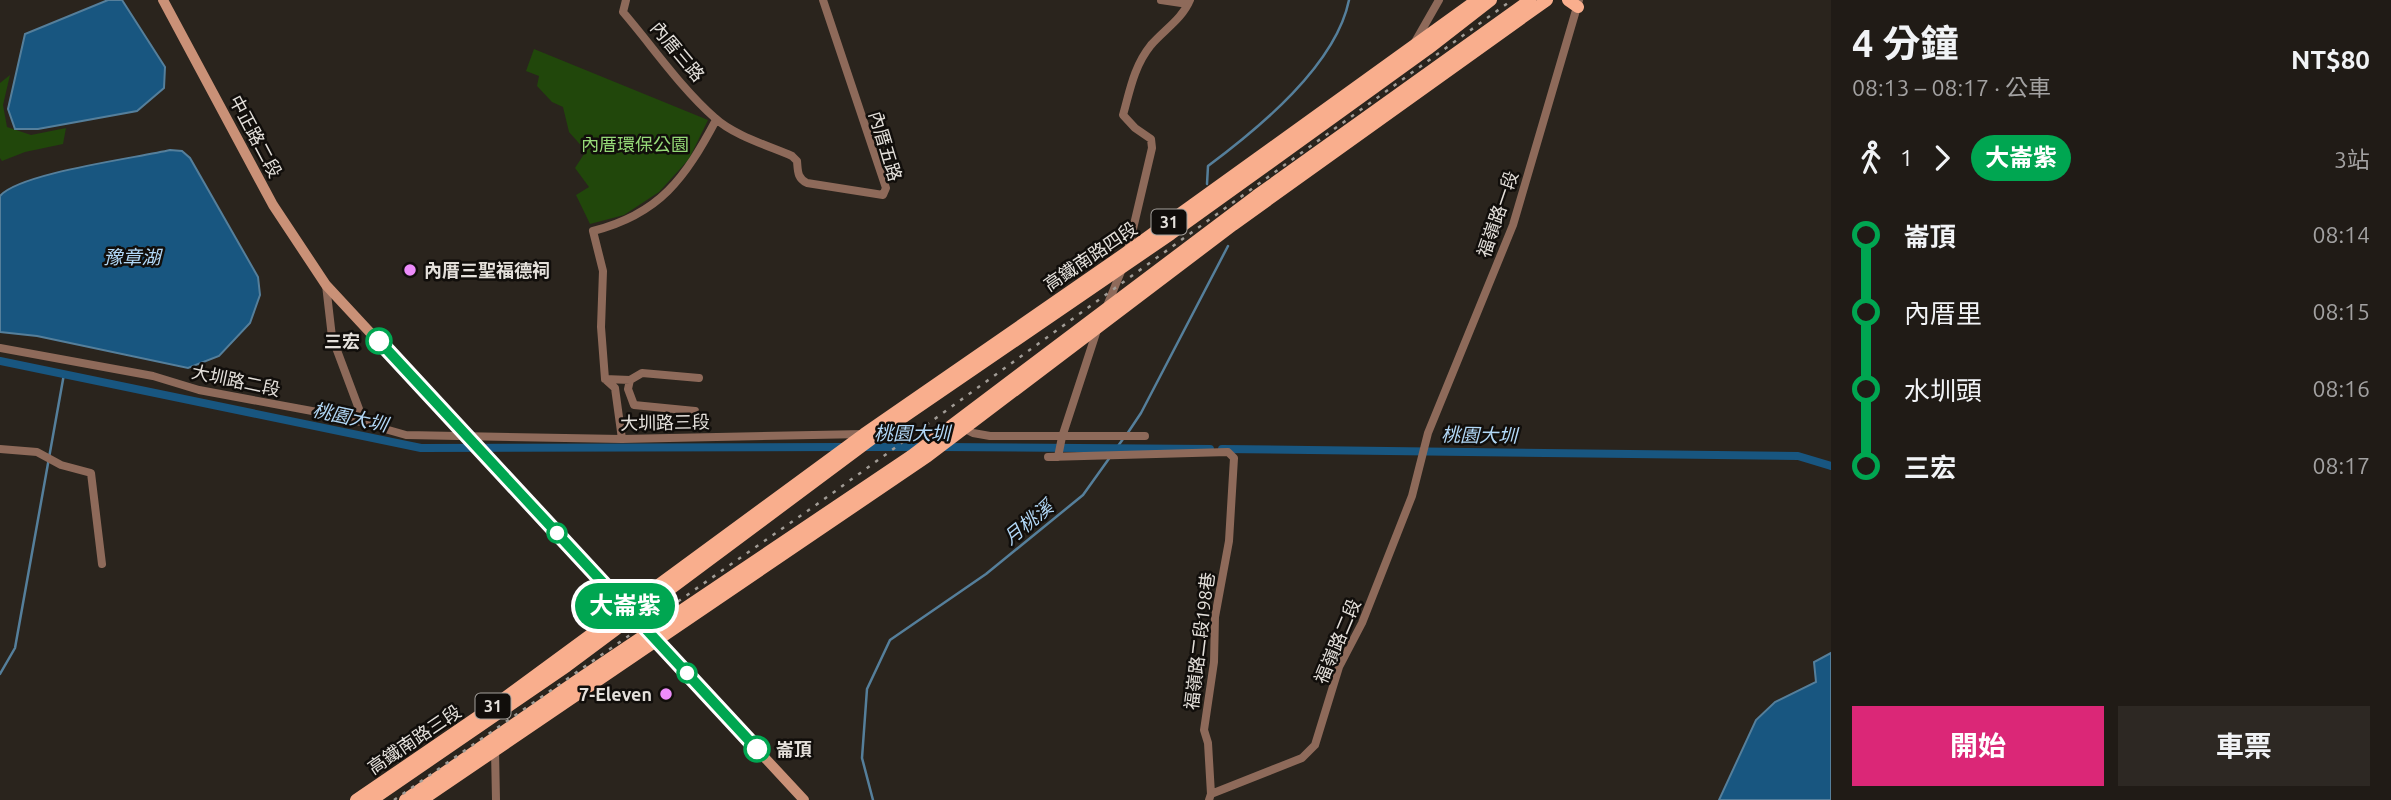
<!DOCTYPE html>
<html lang="zh-TW">
<meta charset="utf-8">
<style>
body{margin:0;font-family:Ubuntu,"Noto Sans TC",sans-serif;background:#2d2823;color:#f1f3f6;height:100vh;display:flex;flex-direction:column;font-size:26px;white-space:nowrap}
*{box-sizing:border-box;margin:0}
p{font-size:23px;color:#a2a1a1}
.icon{flex:none;width:38px;height:38px;fill:none;stroke:currentColor;stroke-width:2;stroke-linecap:round;stroke-linejoin:round}
.map{position:relative;flex:1;overflow:hidden}
.side{display:flex;flex-direction:column;background:#201b16;width:560px}
.side>*{flex:none}
.badge{padding:0 14px;border-radius:23px;font-size:24px;line-height:46px}
.map>.badge{position:absolute;translate:-50% -50%;box-shadow:0 0 0 4px #fff}
.legs{display:flex;align-items:center;gap:10px;height:77px;padding:0 21px;font-size:23px}
.legs p{margin-inline-start:auto}
.head{display:flex;align-items:center;justify-content:space-between;height:119px;padding:0 21px}
h1{font-size:38px;font-weight:700;line-height:52px}
.button{display:flex;gap:14px;margin-top:auto;padding:14px 21px}
.button a{flex:1;height:80px;border-radius:0px;background:#db2777;color:#fff;font-size:28px;font-weight:700;line-height:80px;text-align:center}
.button a+a{background:#2d2823;color:#f1f3f6}
ul{padding:0 21px;list-style:none}
li{display:flex;align-items:center;gap:24px;height:77px;font-size:26px}
li i{display:grid;place-items:center;width:10px;height:100%;margin:0 9px;background:currentColor}
li i::after{content:'';width:18px;height:18px;margin:-9px;border:5px solid;border-radius:50%;background:#201b16}
li p{margin-inline-start:auto}
li:first-child i{background:linear-gradient(#0000 50%,currentColor 0)}
li:last-child i{background:linear-gradient(currentColor 50%,#0000 0)}
main{display:flex;flex:1;min-height:0}
.map>svg:first-child{display:block}
.green{fill:#21470b}
.water{fill:#185680;stroke:#557f9b;stroke-width:2}
.lines{fill:none;stroke-linecap:round;stroke-linejoin:round}
.stream{stroke:#557f9b;stroke-width:2.5}
.canal{stroke:#185680;stroke-width:8}
.minor{stroke:#8e6a5a;stroke-width:8}
.secondary{stroke:#ca9177;stroke-width:10}
.primary{stroke:#f9ae8d;stroke-width:12}
.rail{stroke:#a19c96;stroke-width:2.5;stroke-dasharray:3.5 7;stroke-linecap:butt}
.line-1-casing{stroke:#fff;stroke-width:16}
.line-1{stroke:#00a651;stroke-width:10}
.poi-dot{fill:#ed8cfa;stroke:#110e0b;stroke-width:2.5}
.stop-1-dot{fill:#fff;stroke:#00a651;stroke-width:3.5}
.labels{text-anchor:middle;dominant-baseline:central;stroke-width:5;stroke-linejoin:round;paint-order:stroke}
.shield{fill:#110e0b;stroke:#a5a19d;stroke-width:2}
.shield-label{font-size:16px;font-weight:bold;fill:#e4e0db}
.street-label{font-size:18px;fill:#e4e0db;stroke:#110e0b}
.park-label{font-size:18px;fill:#96da78;stroke:#110e0b}
.poi-label{font-size:18px;font-weight:bold;fill:#e4e0db;stroke:#110e0b;text-anchor:start}
.stop-label{font-size:18px;font-weight:bold;fill:#e4e0db;stroke:#110e0b;text-anchor:end}
.water-label{font-size:19px;font-style:italic;fill:#b2d8f7;stroke:#110e0b}
</style>
<main>
<div class="map">
<svg width="1831" height="800" viewBox="0 0 1831 800">
<rect width="100%" height="100%" fill="#2a241d"/>
<path class="green" d="M534,49L708,120L689,159L659,192L624,215L590,224L576,195L589,187L575,168L586,151L569,132L563,107L552,102L537,86L539,76L526,71Z
M10,75L3,105L7,127L31,135L66,128L63,144L25,152L2,161L0,158V83Z"/>
<path class="water" d="M108,0H122L165,67L164,88L137,111L38,129H15L8,109L25,34Z
M170,150L182,151L190,158L258,277L260,295L250,323L219,356L188,368L37,336L0,332V196C19,173 136,158 170,150Z
M1831,653V800H1719L1756,720L1775,702L1816,682L1814,662Z"/>
<g class="lines">
<path class="stream" d="M1207,184L1208,166C1259,128 1336,65 1349,0
M1127,434L1141,413L1228,246
M0,674L15,648L64,374
M873,800L862,758L867,689L890,640L986,574L1083,495L1123,439"/>
<path class="canal" d="M0,361L421,448L846,447
M862,447H923
M939,447L1210,449
M1222,449L1798,456L1831,466"/>
<path class="minor" d="M626,0L623,12C653,47 680,87 715,118C733,135 769,146 792,156L797,161C798,171 797,178 807,183L883,195L886,188L823,0
M1161,0L1188,4
M1415,42L1439,0
M1128,250L1152,148L1151,139L1135,128L1123,115C1130,90 1134,66 1151,45C1165,29 1182,19 1190,0
M326,285L332,337L365,425
M1107,306L1122,269
M0,348L153,376L199,390L339,416L406,435L622,439L864,434
M605,379L630,380L642,373L699,378
M630,380L628,389L634,405L695,411
M965,429L973,433L990,436H1145
M622,439L615,388L605,379L601,327L603,271L593,231C660,214 685,178 716,120
M0,449L37,452L61,465L91,473L102,564
M1048,457L1228,452L1234,458L1229,541L1215,617L1214,662L1204,730L1208,743L1211,794
M1058,457L1062,437L1098,327
M495,750L496,800
M1209,800L1211,794L1302,758L1315,745L1339,667L1362,623L1412,496L1428,433L1513,225L1579,0"/>
<path class="secondary" d="M163,0L273,205L326,285L804,800"/>
<path class="primary" d="M1568,0L1578,7
M356,800L495,705L864,434L1127,252L1477,0
M372,800L567,666L873,438L1171,234L1428,49L1491,0
M405,800L575,682L911,456L1256,196L1530,0
M422,800L928,456L1233,225L1547,0"/>
<path class="rail" d="M394,800L823,500L1512,0"/>
</g>
<g class="lines">
<defs>
<path id="line-1" d="M379,341L757,749"/>
</defs>
<use href="#line-1" class="line-1-casing"/>
<use href="#line-1" class="line-1"/>
</g>
<g class="poi-dot">
<circle cx="410" cy="270" r="7"/>
<circle cx="666" cy="694" r="7"/>
</g>
<g class="stop-1-dot">
<circle cx="379" cy="341" r="12"/>
<circle cx="557" cy="533" r="9"/>
<circle cx="687" cy="673" r="9"/>
<circle cx="757" cy="749" r="12"/>
</g>
<g class="labels">
<g class="shield">
<rect x="1151.5" y="209.5" width="35" height="25" rx="5"/>
<rect x="475.5" y="693.5" width="35" height="25" rx="5"/>
</g>
<g class="shield-label">
<text x="1169" y="222">31</text>
<text x="493" y="706">31</text>
</g>
<g class="street-label">
<text transform="translate(678 51) rotate(50)">內厝三路</text>
<text transform="translate(256 136) rotate(62)">中正路二段</text>
<text transform="translate(886 146) rotate(73)">內厝五路</text>
<text transform="translate(1497 214) rotate(-71)">福嶺路一段</text>
<text transform="translate(1090 256) rotate(-34)">高鐵南路四段</text>
<text transform="translate(236 380) rotate(12)">大圳路二段</text>
<text transform="translate(665 422) rotate(-1)">大圳路三段</text>
<text transform="translate(1199 641) rotate(-83)">福嶺路二段198巷</text>
<text transform="translate(1337 641) rotate(-67)">福嶺路二段</text>
<text transform="translate(414 739) rotate(-34)">高鐵南路三段</text>
</g>
<g class="park-label">
<text x="635" y="144">內厝環保公園</text>
</g>
<g class="poi-label">
<text x="424" y="270">內厝三聖福德祠</text>
<text x="652" y="694" text-anchor="end">7-Eleven</text>
</g>
<g class="stop-label">
<text x="360" y="341">三宏</text>
<text x="776" y="749" text-anchor="start">崙頂</text>
</g>
<g class="water-label">
<text x="132" y="257">豫章湖</text>
<text transform="translate(350 417) rotate(12)">桃園大圳</text>
<text x="912" y="433">桃園大圳</text>
<text transform="translate(1479 435) rotate(1)">桃園大圳</text>
<text transform="translate(1028 522) rotate(-39)">月桃溪</text>
</g>
</g>
</svg>
<b class="badge" style="left:625px;top:606px;background:#00a651;color:#fff">大崙紫</b>
</div>
<section class="side">
<div class="head"><div><h1>4 分鐘</h1><p>08:13 – 08:17 · 公車</p></div><b>NT$80</b></div>
<div class="legs"><svg class="icon" aria-label="walk" viewBox="0 0 24 24"><circle cx="13" cy="4" r="2"/><path d="M13 8l-2 6 4 7M11 14l-3 7M7 12l3-4h3l4 4"/></svg>1<svg class="icon" aria-label="forward" viewBox="0 0 24 24"><path d="M9 5l7 7-7 7"/></svg><b class="badge" style="background:#00a651;color:#fff">大崙紫</b><p>3站</p></div>
<ul>
<li><i style="color:#00a651"></i><b>崙頂</b><p>08:14</p></li>
<li><i style="color:#00a651"></i><span>內厝里</span><p>08:15</p></li>
<li><i style="color:#00a651"></i><span>水圳頭</span><p>08:16</p></li>
<li><i style="color:#00a651"></i><b>三宏</b><p>08:17</p></li>
</ul>
<div class="button"><a>開始</a><a>車票</a></div>
</section>
</main>
